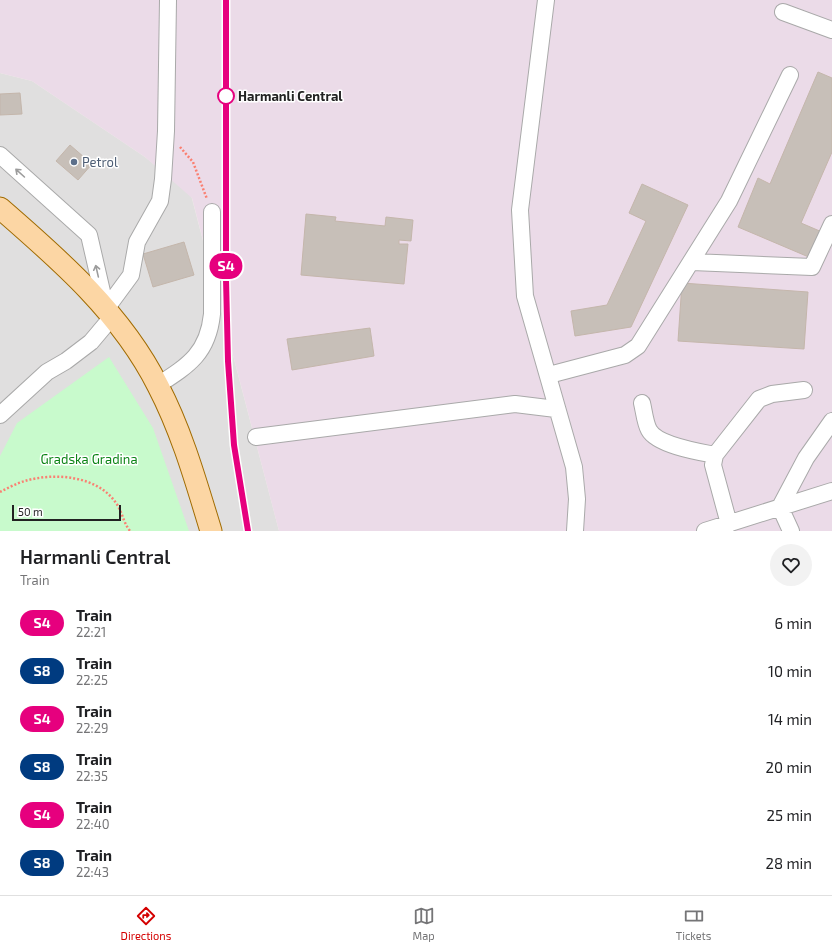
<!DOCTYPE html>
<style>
body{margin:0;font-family:"Exo 2",sans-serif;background:#f2f2f2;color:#202124;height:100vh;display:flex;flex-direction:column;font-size:15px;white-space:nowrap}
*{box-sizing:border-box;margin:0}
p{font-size:13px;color:#757577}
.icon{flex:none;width:22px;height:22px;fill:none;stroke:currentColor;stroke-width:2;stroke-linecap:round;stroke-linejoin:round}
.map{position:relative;height:531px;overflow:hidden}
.drawer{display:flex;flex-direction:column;background:#fff;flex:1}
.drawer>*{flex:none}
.badge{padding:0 8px;border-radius:13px;font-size:14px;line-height:26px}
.scale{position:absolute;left:12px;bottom:10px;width:109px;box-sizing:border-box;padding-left:4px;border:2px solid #222;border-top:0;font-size:11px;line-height:14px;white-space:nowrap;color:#222;-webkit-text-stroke:3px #fff;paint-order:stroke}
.map>.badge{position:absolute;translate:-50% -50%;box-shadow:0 0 0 2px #fff}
.round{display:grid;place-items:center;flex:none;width:42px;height:42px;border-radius:21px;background:#f2f2f2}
.head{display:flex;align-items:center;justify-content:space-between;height:68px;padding:0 20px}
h1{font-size:19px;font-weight:600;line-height:30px}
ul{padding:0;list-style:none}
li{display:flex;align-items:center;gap:12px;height:48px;padding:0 20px}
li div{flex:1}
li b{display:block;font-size:15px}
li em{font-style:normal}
li .badge{min-width:44px;font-weight:700;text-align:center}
.dock{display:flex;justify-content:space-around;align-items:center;height:56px;border-top:1px solid #e0e0e0;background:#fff;font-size:11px;color:#757577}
.dock a{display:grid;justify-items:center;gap:2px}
.dock .current{color:#d40000}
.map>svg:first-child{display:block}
.residential{fill:#e0dfdf}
.industrial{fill:#ebdbe8}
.park{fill:#c8facc}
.building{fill:#c7bfb8;stroke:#c4b6ab}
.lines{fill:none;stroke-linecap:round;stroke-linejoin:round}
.minor-casing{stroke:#a9a9a9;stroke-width:18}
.major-casing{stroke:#a06b00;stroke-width:23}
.path{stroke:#fa8072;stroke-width:2.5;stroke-dasharray:2 2;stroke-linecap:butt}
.minor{stroke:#fff;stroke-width:16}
.major{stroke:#fcd6a4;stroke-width:21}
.rail{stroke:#707070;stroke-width:3;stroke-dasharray:8 8;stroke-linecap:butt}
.oneway{stroke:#9c9c9c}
.line-casing{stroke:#fff;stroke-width:9}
.line{stroke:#e6007e;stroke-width:6}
.stop-dot{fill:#fff;stroke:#e6007e;stroke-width:2}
.service-dot{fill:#5c6f8a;stroke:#fff;stroke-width:1.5}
.labels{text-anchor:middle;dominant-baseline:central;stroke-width:3;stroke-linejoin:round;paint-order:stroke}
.stop-label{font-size:13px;font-weight:bold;fill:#222;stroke:#fff;text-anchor:start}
.service-label{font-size:13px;fill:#4e5e75;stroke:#fff;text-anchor:start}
.park-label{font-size:13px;fill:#0c8416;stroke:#fff}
</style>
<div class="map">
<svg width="832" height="531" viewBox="0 0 832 531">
<rect width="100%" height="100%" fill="#f2efe9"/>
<path class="residential" d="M0,73L32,81L145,157L191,195L279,531H0Z"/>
<path class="industrial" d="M0,0H832V531H279L192,198L145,157L32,81L0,73Z"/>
<path class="park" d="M109,357L153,428L189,531H0V456L17,423Z"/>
<path class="building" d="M818,72L832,78V152L801,223L822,232L811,258L738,227L758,178L770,184Z
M20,93L22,114L0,115V94Z
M70,145L92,164L78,180L56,161Z
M642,184L688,205L631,327L575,336L571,311L607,305L646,221L629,213Z
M306,214L336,217L335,221L385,226L386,217L413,220L411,241L399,240V244H408L404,284L301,275Z
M184,242L194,275L153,287L143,254Z
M682,283L808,292L804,349L678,341Z
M370,328L374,356L292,370L287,339Z"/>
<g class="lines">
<defs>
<path id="minor" d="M546,0L520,210L525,296L574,467L577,499L575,531
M783,12L832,30
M0,155L89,235L106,309
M692,262L812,267L832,224
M106,309L131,275L137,242L160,201L163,179L166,131L168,0
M549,375L625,355L638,346L729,201L790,75
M158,385C189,365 208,353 212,314V212
M642,403C644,411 645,423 649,430C657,445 699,452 715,455
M0,415L47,372L66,361L91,342L112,317
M256,437L515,404L556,409
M729,524L713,465L715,455L759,399L772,394L804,390
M705,531L832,491
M791,531L780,507L806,458L832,421"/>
<path id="major" d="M0,208C60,260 122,314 158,386C182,432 196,482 211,531"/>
</defs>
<use href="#minor" class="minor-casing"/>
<use href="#major" class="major-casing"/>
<path class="path" d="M180,147L193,162L207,199
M0,492C8,488 17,483 25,481C55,472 98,476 116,503C122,511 123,522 130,531"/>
<use href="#minor" class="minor"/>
<use href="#major" class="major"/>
<path class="rail" d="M226,0V279L228,361L234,445L248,531"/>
</g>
<defs><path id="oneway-shaft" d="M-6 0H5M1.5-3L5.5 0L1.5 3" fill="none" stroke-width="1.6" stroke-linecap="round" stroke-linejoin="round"/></defs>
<g class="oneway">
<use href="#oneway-shaft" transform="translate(20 173) rotate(-138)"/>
<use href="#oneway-shaft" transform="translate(97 271) rotate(-103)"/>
</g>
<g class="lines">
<defs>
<path id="line" d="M226,0V279L228,361L234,445L248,531"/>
</defs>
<use href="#line" class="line-casing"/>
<use href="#line" class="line"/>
</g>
<circle class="stop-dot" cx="226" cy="96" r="8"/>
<circle class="service-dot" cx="74" cy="162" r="4"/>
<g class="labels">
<g class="stop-label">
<text x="238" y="96">Harmanli Central</text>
</g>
<g class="service-label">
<text x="82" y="162">Petrol</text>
</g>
<g class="park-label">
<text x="89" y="459">Gradska Gradina</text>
</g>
</g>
</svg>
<div class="scale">50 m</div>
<b class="badge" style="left:226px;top:266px;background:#e6007e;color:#fff">S4</b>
</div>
<section class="drawer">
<div class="head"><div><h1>Harmanli Central</h1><p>Train</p></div><a class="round"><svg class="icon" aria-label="heart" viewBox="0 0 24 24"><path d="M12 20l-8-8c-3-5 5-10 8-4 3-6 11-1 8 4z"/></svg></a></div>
<ul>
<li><span class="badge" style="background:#e6007e;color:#fff">S4</span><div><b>Train</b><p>22:21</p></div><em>6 min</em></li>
<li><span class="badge" style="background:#003b80;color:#fff">S8</span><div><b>Train</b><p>22:25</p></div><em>10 min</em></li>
<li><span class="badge" style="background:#e6007e;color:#fff">S4</span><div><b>Train</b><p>22:29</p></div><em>14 min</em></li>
<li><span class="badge" style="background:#003b80;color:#fff">S8</span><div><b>Train</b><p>22:35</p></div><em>20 min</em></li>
<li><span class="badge" style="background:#e6007e;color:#fff">S4</span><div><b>Train</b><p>22:40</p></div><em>25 min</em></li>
<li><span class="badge" style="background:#003b80;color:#fff">S8</span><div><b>Train</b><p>22:43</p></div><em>28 min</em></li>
</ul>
</section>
<nav class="dock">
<a class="current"><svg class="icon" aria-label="directions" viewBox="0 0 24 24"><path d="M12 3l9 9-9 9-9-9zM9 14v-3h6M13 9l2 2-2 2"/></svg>Directions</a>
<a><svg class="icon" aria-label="map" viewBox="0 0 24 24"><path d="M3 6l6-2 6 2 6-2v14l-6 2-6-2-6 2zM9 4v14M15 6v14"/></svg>Map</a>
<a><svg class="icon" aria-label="tickets" viewBox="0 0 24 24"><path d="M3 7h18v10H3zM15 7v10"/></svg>Tickets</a>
</nav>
